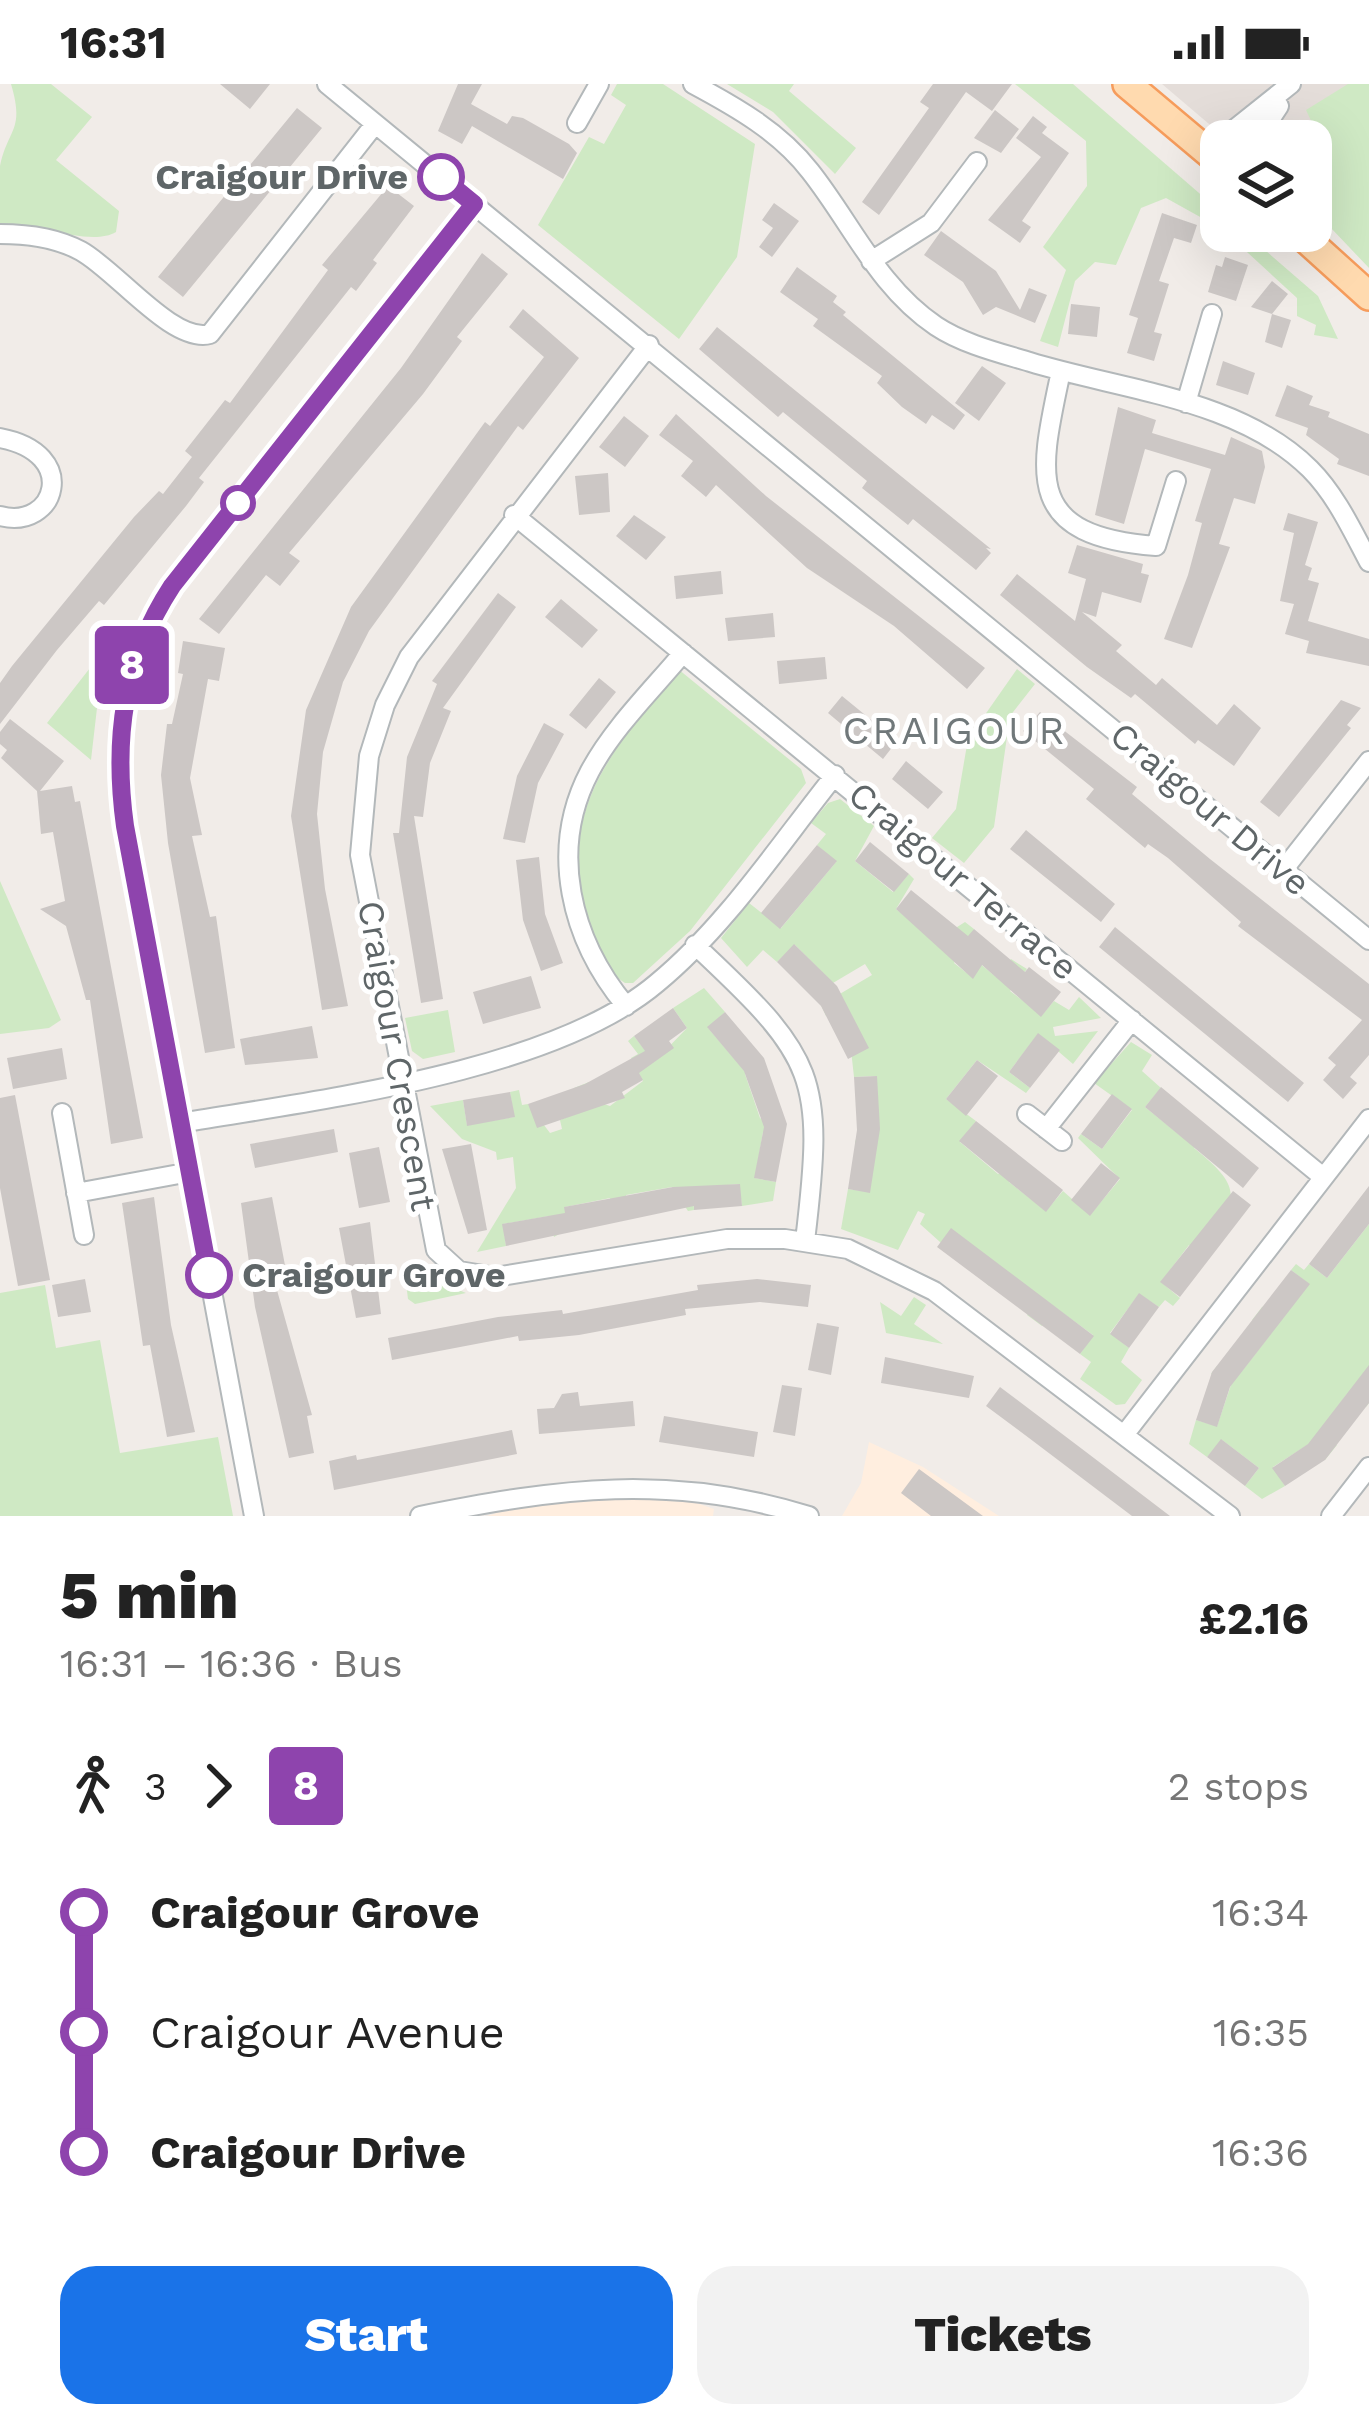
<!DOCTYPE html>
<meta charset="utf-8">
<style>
body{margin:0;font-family:"Work Sans",sans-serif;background:#f2f2f2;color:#222;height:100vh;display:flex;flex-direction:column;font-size:45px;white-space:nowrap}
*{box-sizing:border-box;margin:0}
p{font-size:39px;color:#767676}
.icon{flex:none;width:66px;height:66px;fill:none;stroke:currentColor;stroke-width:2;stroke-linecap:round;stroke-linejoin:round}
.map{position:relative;height:1432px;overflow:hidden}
.panel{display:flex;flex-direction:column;background:#fff;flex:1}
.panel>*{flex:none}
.badge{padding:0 24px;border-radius:9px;font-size:42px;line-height:78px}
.tools{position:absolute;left:1200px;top:36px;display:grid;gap:24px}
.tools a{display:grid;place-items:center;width:132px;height:132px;border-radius:24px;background:#fff;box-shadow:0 12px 48px #0002;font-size:60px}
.map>.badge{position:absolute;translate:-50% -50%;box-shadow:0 0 0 6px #fff}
.legs{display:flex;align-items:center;gap:18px;height:132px;padding:0 60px;font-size:39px}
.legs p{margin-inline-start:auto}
.head{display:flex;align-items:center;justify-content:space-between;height:204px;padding:0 60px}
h1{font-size:66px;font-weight:800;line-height:90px}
.button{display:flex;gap:24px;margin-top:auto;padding:24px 60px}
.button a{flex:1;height:138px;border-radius:36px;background:#1a73e8;color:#fff;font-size:48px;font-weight:800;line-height:138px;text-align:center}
.button a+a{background:#f2f2f2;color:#222}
ul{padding:0 60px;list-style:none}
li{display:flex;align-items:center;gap:42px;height:120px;font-size:45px}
li i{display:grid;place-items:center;width:18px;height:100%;margin:0 15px;background:currentColor}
li i::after{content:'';width:30px;height:30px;margin:-15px;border:9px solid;border-radius:50%;background:#fff}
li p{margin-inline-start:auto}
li:first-child i{background:linear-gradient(#0000 50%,currentColor 0)}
li:last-child i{background:linear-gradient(currentColor 50%,#0000 0)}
.status{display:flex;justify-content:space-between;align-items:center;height:84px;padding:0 60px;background:#fff;direction:ltr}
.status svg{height:33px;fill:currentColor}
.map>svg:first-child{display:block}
.commercial{fill:#ffeedf}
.education{fill:#e4ddd9}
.green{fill:#cfe9c4}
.building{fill:#ccc7c5}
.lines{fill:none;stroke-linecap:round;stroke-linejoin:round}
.street-casing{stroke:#b3b8ba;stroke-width:22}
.primary-casing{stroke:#f69c5c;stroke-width:32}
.street{stroke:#fff;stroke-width:18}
.primary{stroke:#ffdaaf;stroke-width:27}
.line-1-casing{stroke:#fff;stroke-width:27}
.line-1{stroke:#8e44ad;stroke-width:18}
.stop-1-dot{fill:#fff;stroke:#8e44ad;stroke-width:6}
.labels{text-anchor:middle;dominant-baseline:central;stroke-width:10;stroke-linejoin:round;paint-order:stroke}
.stop-label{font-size:36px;font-weight:bold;fill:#5f6668;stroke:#fff;text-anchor:end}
.street-label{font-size:36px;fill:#5f6668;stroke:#fff}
.neighbourhood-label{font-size:39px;letter-spacing:3px;fill:#70787a;stroke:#fff}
</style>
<div class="status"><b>16:31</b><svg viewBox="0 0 49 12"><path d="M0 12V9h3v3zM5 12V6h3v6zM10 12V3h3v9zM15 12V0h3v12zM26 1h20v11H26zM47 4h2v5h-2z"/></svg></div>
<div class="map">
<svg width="1369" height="1432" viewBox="0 0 1369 1432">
<rect width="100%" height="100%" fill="#f1ece8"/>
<path class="commercial" d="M869,1358L923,1383L999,1432H842L861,1399Z
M602,1413L682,1414L714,1425L713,1432H487L522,1421Z"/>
<path class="education" d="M1162,0H1369L1328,142L1311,127V57H1229Z"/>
<path class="green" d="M11,0H51L92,33L56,76L119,127L116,148C91,163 37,139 0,140C0,122 0,100 0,82C8,44 25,47 11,0Z
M617,0H663L755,60L737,173L679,255L538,141L589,53L604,60L626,21L611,11Z
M727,0H794L789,7L856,64L835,90L773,28Z
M1015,0H1073L1221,128V147H1243L1318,212L1338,255L1314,251L1316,241L1297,232V214L1235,157L1210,146L1211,139L1166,114L1141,124L1116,181L1095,178L1075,197L1058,263L1040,257L1066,186L1043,163L1087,102L1086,57Z
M1348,0H1369V184L1311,123L1322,60L1306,26Z
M115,552L100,598L91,676L47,639Z
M678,585L801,685L806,699L690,847L633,899H625C603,886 590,852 584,828C559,719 616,664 678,585Z
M1017,585L1035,600L1010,632L994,743L964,779L932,754L956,725L968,655Z
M840,715L874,742L855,777L893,808L909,790L914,795L896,825L935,857L965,838L974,845L954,879L968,890L978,878L996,893L1011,875L1027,885L1010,907L1042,931L1054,917L1069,926L1079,913L1101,934L1053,943L1055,952L1098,947L1073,980L1038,950L1009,988L1030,1004L1026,1009L977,976L946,1015L976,1037L960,1058L998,1090L1026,1077L1009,1098L1046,1127L1063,1107L1090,1131L1120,1095L1078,1054L1081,1050L1102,1065L1132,1026L1094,999L1131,958L1152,971L1142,987L1161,1004L1145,1023L1182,1053L1210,1044L1194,1064C1250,1109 1231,1113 1209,1175L1189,1161L1161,1198L1180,1214L1173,1222L1165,1216L1159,1223L1139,1210L1110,1249L1129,1264L1121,1278L1142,1296L1125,1320L1116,1321L1080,1295L1091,1278L1080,1270L1093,1251L1056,1224L1042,1242L1027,1231L1040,1213L989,1202L920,1140L925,1130L918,1127L898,1166L841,1145L848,1105L869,1108L855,1058L877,992L854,993L846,921L826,932L821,921L872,891L865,880L811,912L828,894L795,861L777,878L763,866L747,883L721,854L749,819L781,844L836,778L817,761L826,750L811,739L828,719Z
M0,797L61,936L49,944L0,950Z
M704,904L725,928L708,944L738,979L756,965L745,990L760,1034L785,1051L763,1048L755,1094L776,1098L773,1117L742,1122L739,1100L693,1104L694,1126L688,1127L672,1103L626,1111L630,1134L615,1137L610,1114L565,1123L568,1145L554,1153L549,1132L503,1140L506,1162L477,1168L516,1104L513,1073L497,1076L496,1068L462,1055L430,1022L463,1016L467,1041L514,1033L510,1008L519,1006L522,1021L528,1020L550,1049L562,1045L560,1036L582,1027L574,1004L589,998L601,1019L610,1022L643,997L631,974L638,970L628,957L634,952L654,978L687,944L673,924Z
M448,926L455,968L423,975L412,967L405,934Z
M1369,1140V1319L1366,1323L1347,1310L1319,1348L1337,1361L1325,1376L1312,1358L1273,1383L1285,1402L1262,1415L1245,1402L1259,1384L1222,1356L1207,1373L1189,1360L1196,1336L1217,1342L1232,1298L1211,1290L1217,1282L1242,1287L1270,1251L1252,1236L1262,1223L1309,1200L1291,1186L1296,1180L1304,1186L1309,1180L1327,1194Z
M426,1179L449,1202L466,1209L415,1220L408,1215L404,1183Z
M45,1201L56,1264L100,1256L120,1369L218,1353L233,1432H0V1209Z
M914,1213L926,1221L914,1240L943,1260L886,1249L880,1218L901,1232Z"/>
<path class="building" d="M220,0H270L250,25Z
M458,0H482L471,20L507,40L512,32L523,34L569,60L577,69L563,95L472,42L462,60L438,47Z
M933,0H1012L992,27L966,8L879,131L862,118L929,24L920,18Z
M297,24L322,44L183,213L158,193Z
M995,26L1019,45L1001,69L974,54Z
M1033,32L1047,43L1042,49L1069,69L1022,137L1031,143L1020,159L988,136L1041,73L1016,54Z
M388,102L414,122L373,176L377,179L356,207L351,203L199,394L204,398L186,422L104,521L99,517L57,566L0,640V599L12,582L134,433L159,407L163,410L192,373L185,367L225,316L230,319L328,186L322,181Z
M774,119L799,137L772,173L759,163L773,144L762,136Z
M1162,129L1197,141L1191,159L1174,154L1159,197L1169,200L1154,248L1162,250L1154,277L1127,269L1138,234L1129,231Z
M941,147L996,187L1020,226L1029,204L1047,211L1035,239L996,223L983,231L963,198L924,171Z
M482,169L508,190L457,253L462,257L423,310L289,469L300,477L280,502L266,491L219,550L199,535L401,284Z
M1225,173L1248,181L1236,217L1208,208L1216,181L1222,183Z
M797,183L837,212L833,218L846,228L843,231L965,331L954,346L932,331L926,340L902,323L877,299L882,292L813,242L818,235L780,208Z
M1272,197L1288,210L1272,230L1251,223Z
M1071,220L1100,223L1097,253L1068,250Z
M523,225L579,274L523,346L518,342L369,547L343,598L323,668L317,730L325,805L348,922L322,926L291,732L306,626L351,523L485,338L490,342L544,273L509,243Z
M1272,230L1291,236L1282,264L1265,258Z
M717,243L991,465L986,464L991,469L976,486L913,435L908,441L862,404L867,397L783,328L778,333L699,265Z
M1223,277L1255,289L1248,311L1216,301Z
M982,282L1006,299L979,337L955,319Z
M1287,301L1313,312L1309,321L1330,328L1328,333L1369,350V392L1337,380L1339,375L1306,351L1308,344L1275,332Z
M1118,323L1156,336L1152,349L1225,371L1231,353L1262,367L1265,383L1255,420L1234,414L1219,460L1230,463L1192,564L1164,555L1188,491L1202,439L1195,437L1211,385L1145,365L1124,440L1095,431Z
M676,330L766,412L985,584L967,605L894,542L807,484L716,401L706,413L681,392L693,377L659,351Z
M624,332L649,352L625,383L599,363Z
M608,389L610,428L579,431L575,392Z
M1288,429L1318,438L1305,481L1312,484L1308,496L1319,499L1308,537L1369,555V582L1306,569L1309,557L1285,550L1294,520L1280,517L1294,449L1283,446Z
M634,431L666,453L646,476L616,452Z
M1077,461L1143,480L1141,489L1149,491L1141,519L1102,508L1096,533L1082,528L1122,561L1116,567L1156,601L1162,594L1217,641L1234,620L1261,644L1234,682L1198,656L1195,660L1135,610L1131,614L1087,583L1000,511L1017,490L1075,537L1086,495L1068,489Z
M721,487L723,510L676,515L674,492Z
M498,509L516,523L443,624L451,627L430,679L423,733L414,732L443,915L421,919L393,749H399L407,673L437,600L432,597Z
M561,515L598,546L582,564L545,533Z
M773,529L775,553L728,557L725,534Z
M183,557L225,564L219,597L208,595L190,694L202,751L192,752L210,833L216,832L235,964L205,969L168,759L161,691L167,640H172L183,590L178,589Z
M825,573L827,595L779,600L777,577Z
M599,594L616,608L586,645L569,631Z
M842,612L897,657L883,675L828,629Z
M1341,616L1361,624L1347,641L1351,644L1279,733L1260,718Z
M1040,628L1137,703L1132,710L1210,775L1369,900V971L1350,993L1357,999L1343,1015L1323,996L1336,981L1328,974L1362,936L1238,842L1241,838L1168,774L1148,760L1145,764L1086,715L1094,705L1023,647Z
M10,635L64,677L40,707L72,702L75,718L80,717L143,1054L111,1060L90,916H86L66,842L40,825L65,817L53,748L41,750L37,707L1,674L7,666L0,660V648Z
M544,639L564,650L538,699L525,759L503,755L517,692Z
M906,677L943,708L928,725L892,695Z
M1026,746L1115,820L1101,838L1010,765Z
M870,758L909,790L894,808L855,777Z
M817,761L837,777L780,845L761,829Z
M539,773L545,830L563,879L541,887L523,836L516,776Z
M911,806L968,852L974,845L1025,888L1029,883L1061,908L1041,933L982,881L973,895L896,825Z
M1115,843L1304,999L1288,1018L1099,863Z
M794,860L837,902L869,964L848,975L821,922L777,878Z
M531,892L541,924L483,940L473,908Z
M673,924L687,944L669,957L674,964L639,989L643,996L622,1008L625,1014L537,1044L528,1020L585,1000L645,967L634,952Z
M725,928L764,974L787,1040L776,1098L754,1094L764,1043L744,987L707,943Z
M312,942L318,974L245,981L240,955Z
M1038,949L1060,966L1030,1004L1009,988Z
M62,964L67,995L13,1005L7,974Z
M977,976L998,992L966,1032L946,1015Z
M877,992L880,1045L870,1109L848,1105L857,1046L854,993Z
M1161,1003L1259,1084L1243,1104L1145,1023Z
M510,1008L515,1033L467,1042L463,1016Z
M1112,1010L1132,1025L1102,1065L1081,1050Z
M15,1011L50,1196L18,1202L0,1104V1014Z
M976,1037L1063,1106L1046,1128L959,1057Z
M334,1045L338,1068L255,1084L250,1060Z
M471,1060L487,1146L468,1150L442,1065Z
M379,1063L390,1118L359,1124L349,1069Z
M1101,1079L1120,1094L1090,1132L1071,1116Z
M740,1100L742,1122L694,1126V1122L506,1162L502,1140L565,1129L564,1123L673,1103Z
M1369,1102V1140L1327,1194L1309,1180Z
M1233,1107L1251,1121L1180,1213L1160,1198Z
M154,1113L171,1241L195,1348L167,1353L150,1261L143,1262L122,1119Z
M272,1113L288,1197L275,1199L312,1331L307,1332L314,1369L289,1374L255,1223L241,1119Z
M370,1138L381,1230L356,1234L339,1144Z
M951,1144L1094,1252L1080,1270L937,1163Z
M1291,1186L1310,1200L1230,1303L1217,1343L1196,1336L1212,1288Z
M85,1195L91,1228L58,1233L52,1201Z
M757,1195L811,1201L808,1223L760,1218L685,1225L686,1231L579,1251L519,1257L518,1252L392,1276L388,1254L498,1233L562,1226L563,1230L698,1206L697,1201Z
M1139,1209L1159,1223L1129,1264L1110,1250Z
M817,1239L839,1243L831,1291L808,1286Z
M885,1273L974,1292L969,1314L881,1299Z
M1369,1281V1319L1325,1376L1285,1402L1272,1384L1308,1360Z
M782,1301L802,1304L795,1352L773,1348Z
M1000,1303L1090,1371L1170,1432H1132L1029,1354L986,1322Z
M578,1308L580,1322L633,1317L635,1342L539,1350L537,1325L554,1324L562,1310Z
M664,1332L758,1348L754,1373L659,1358Z
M512,1346L517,1370L334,1406L329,1377L356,1371L357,1376Z
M1221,1355L1259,1384L1245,1402L1207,1373Z
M919,1385L983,1432H931L901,1409Z"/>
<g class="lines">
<defs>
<path id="street" d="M327,0L1369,856
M693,0C736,23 780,48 810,87C852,140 878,203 936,242C963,260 1000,269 1030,278C1121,306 1240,315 1310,385C1336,411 1352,446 1369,478
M577,39L599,0
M1256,57L1279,22
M1207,67L1291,0
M0,150C27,150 57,154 81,167C117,187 173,260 210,250L375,40
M871,177L931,139L977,78
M649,261L409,573L385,621L369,672L360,771L436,1166L459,1187L495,1193L727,1155H785L848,1165L934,1207L1230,1432
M1061,287C1039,390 1022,452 1156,462L1176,397
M1186,319L1212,230
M0,354C81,369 56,447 0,432
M514,431L1323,1093
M1284,785L1369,677
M695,861C817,975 825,991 805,1157
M626,922C571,856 548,766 590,687C613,644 652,606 683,569
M62,1029L84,1151
M1027,1030L1062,1057
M180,1039C317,1016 552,988 657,899C726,842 779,761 835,691
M1046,1045L1132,936
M76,1109L190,1088
M1124,1351L1369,1035
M254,1432L125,742C113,655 123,577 172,502L474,120
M420,1432C559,1404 671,1389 809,1432
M1331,1432L1369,1383"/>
<path id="primary" d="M1127,0L1221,79
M1297,147L1369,212"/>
</defs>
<use href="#street" class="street-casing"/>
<use href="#primary" class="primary-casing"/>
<use href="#street" class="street"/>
<use href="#primary" class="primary"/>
</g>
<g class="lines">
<defs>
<path id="line-1" d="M209,1191L125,742C113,655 123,577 172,502L474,120L441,93"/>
</defs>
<use href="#line-1" class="line-1-casing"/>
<use href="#line-1" class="line-1"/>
</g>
<g class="stop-1-dot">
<circle cx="441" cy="93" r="21"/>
<circle cx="238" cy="419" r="15"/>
<circle cx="209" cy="1191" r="21"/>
</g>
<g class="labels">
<g class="stop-label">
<text x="408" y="93">Craigour Drive</text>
<text x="242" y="1191" text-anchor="start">Craigour Grove</text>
</g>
<g class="street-label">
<text transform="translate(1210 725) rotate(40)">Craigour Drive</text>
<text transform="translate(963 797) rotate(40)">Craigour Terrace</text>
<text transform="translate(397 972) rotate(80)">Craigour Crescent</text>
</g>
<g class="neighbourhood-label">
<text x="955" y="646">CRAIGOUR</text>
</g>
</g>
</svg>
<div class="tools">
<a><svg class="icon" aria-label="layers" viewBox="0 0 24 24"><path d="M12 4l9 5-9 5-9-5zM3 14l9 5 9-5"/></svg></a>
</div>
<b class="badge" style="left:132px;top:581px;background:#8e44ad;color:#fff">8</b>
</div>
<section class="panel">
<div class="head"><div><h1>5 min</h1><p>16:31 – 16:36 · Bus</p></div><b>£2.16</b></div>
<div class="legs"><svg class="icon" aria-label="walk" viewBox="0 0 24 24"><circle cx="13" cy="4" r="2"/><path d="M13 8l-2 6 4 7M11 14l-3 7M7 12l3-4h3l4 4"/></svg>3<svg class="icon" aria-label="forward" viewBox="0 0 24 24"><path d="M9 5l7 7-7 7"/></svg><b class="badge" style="background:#8e44ad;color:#fff">8</b><p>2 stops</p></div>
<ul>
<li><i style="color:#8e44ad"></i><b>Craigour Grove</b><p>16:34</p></li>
<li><i style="color:#8e44ad"></i><span>Craigour Avenue</span><p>16:35</p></li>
<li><i style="color:#8e44ad"></i><b>Craigour Drive</b><p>16:36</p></li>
</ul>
<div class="button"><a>Start</a><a>Tickets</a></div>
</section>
